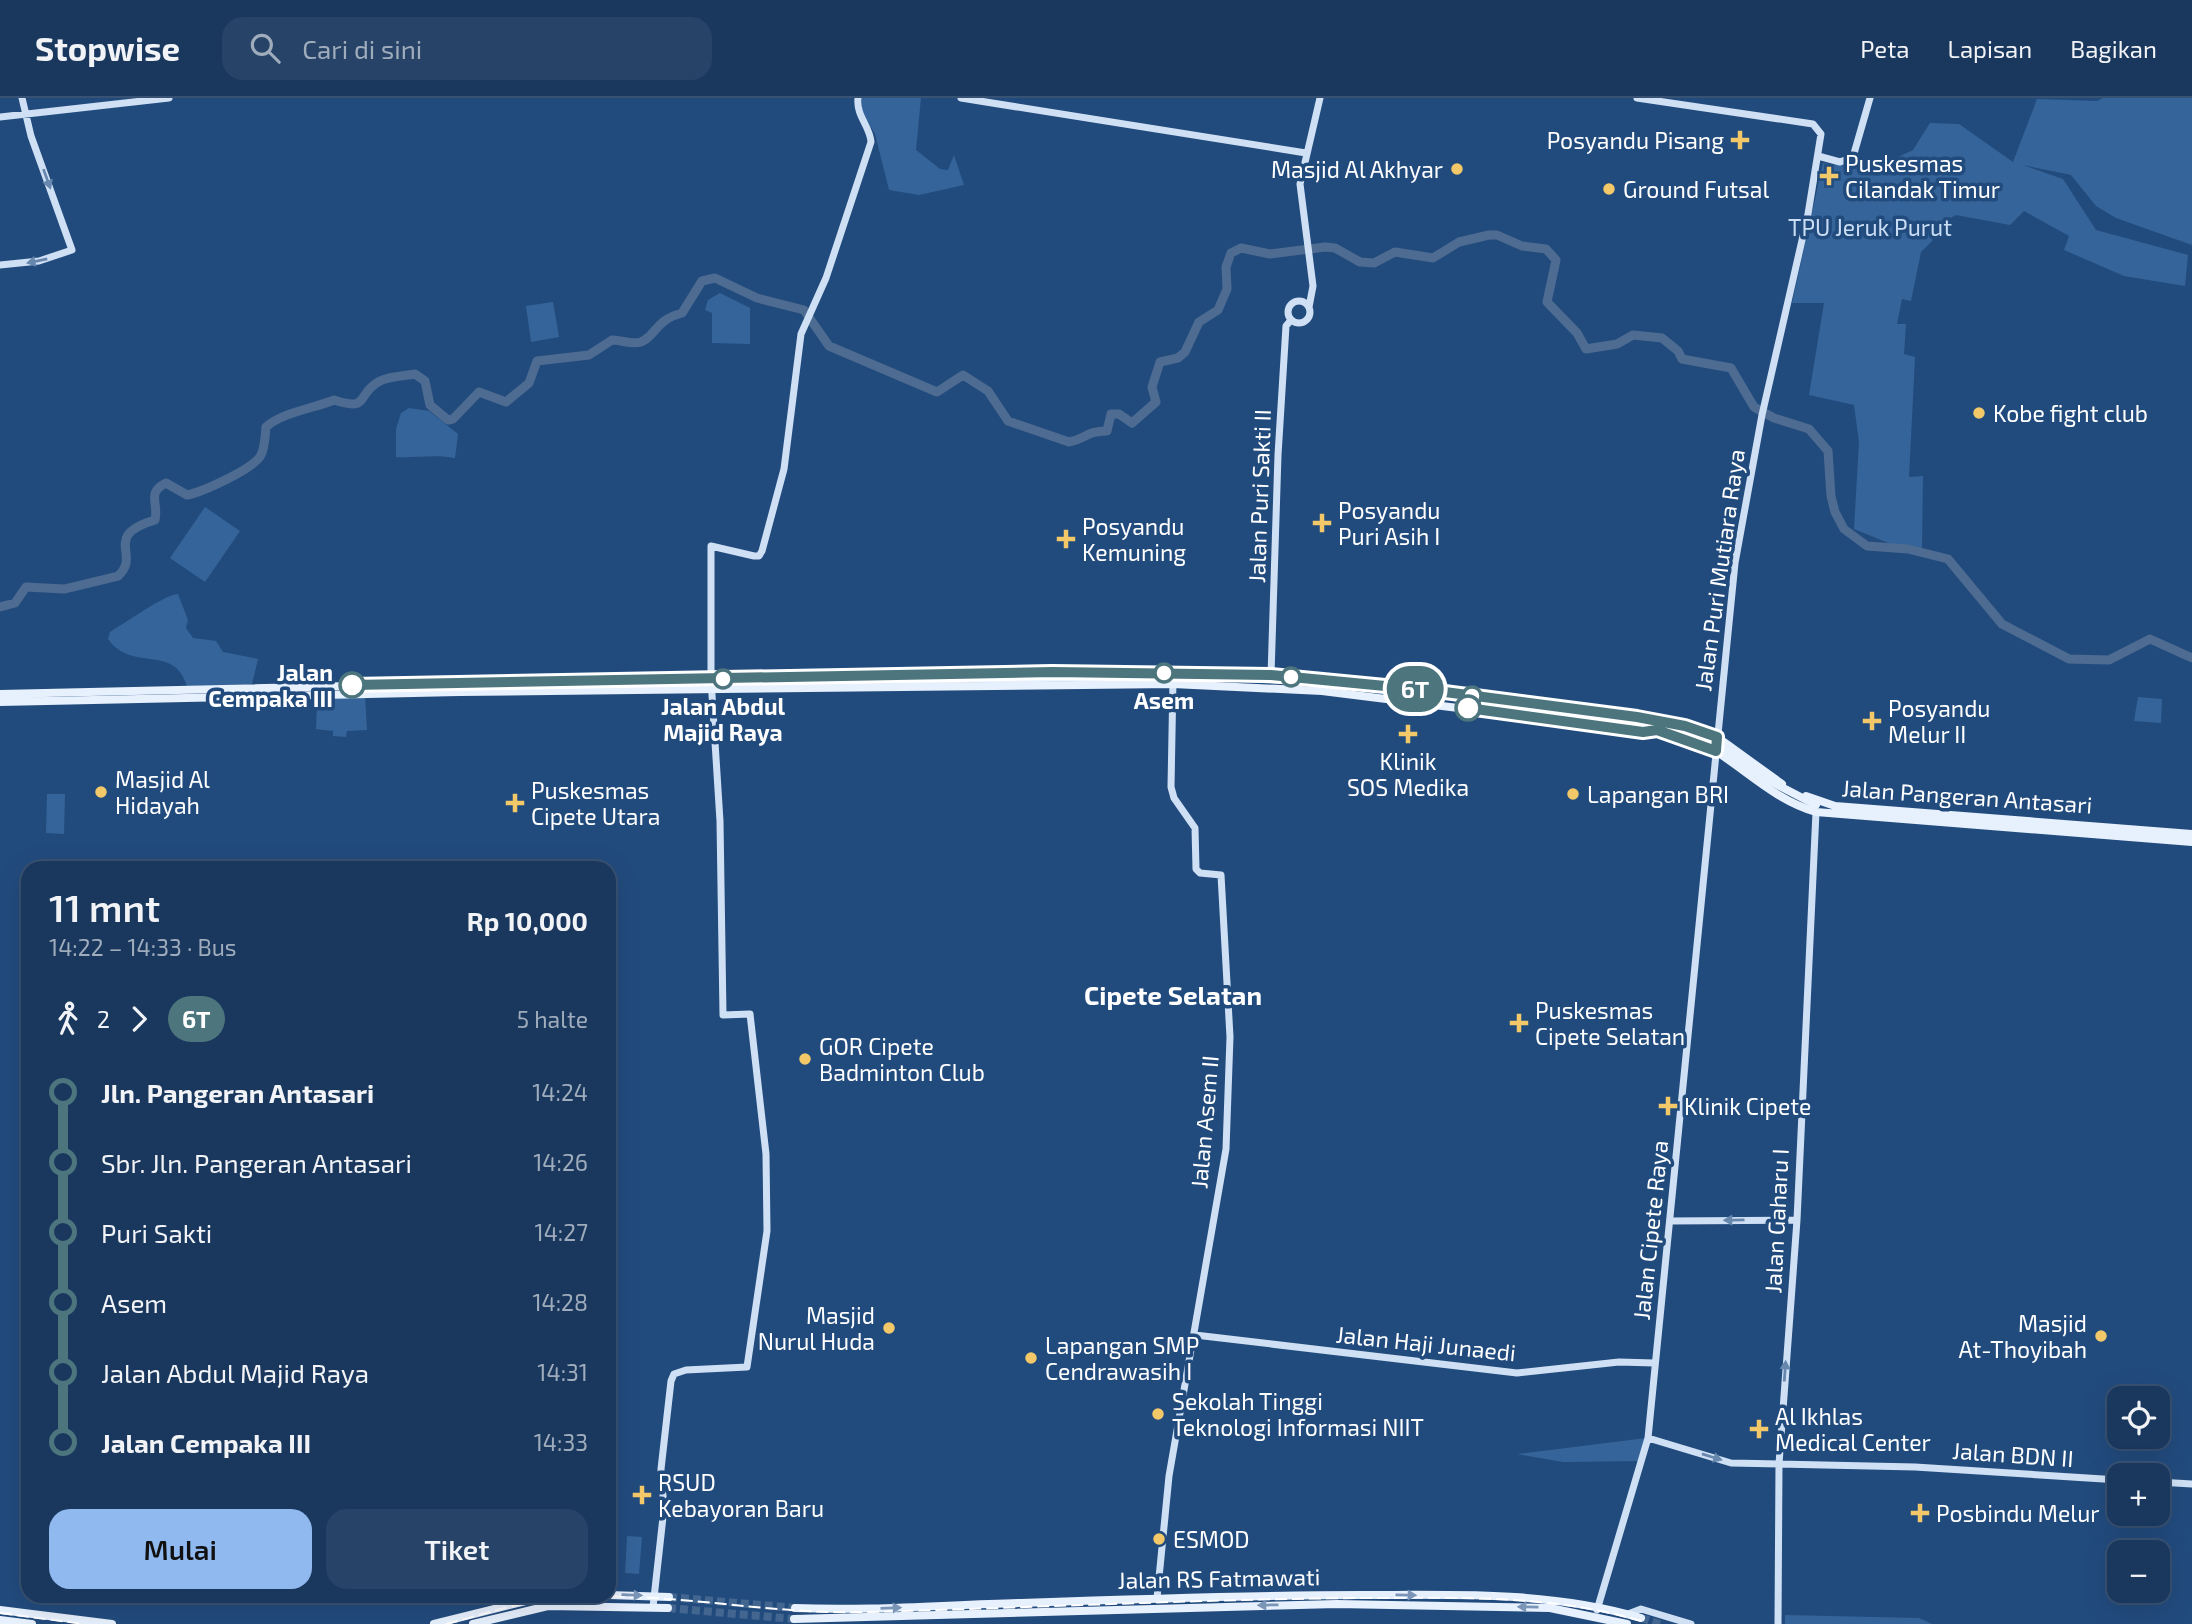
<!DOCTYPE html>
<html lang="id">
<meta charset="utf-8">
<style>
body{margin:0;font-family:"Exo 2",sans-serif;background:#274367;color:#f1f3f6;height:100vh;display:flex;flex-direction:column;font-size:26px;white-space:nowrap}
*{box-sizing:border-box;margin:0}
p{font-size:23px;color:#9facbc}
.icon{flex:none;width:38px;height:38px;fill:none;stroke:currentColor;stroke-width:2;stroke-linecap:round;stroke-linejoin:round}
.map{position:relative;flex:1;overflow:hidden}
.details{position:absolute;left:21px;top:763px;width:595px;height:742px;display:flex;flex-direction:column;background:#1a385e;border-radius:21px;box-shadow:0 7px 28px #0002,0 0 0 2px #385273}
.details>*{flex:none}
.badge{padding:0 14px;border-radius:23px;font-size:24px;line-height:46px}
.buttons{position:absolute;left:2107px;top:1288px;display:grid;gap:14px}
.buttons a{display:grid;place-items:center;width:63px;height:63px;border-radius:14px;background:#1a385e;box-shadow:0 7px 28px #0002,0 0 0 2px #385273;font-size:35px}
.map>.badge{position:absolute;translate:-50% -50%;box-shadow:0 0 0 4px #fff}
.legs{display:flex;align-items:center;gap:10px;height:77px;padding:0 28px;font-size:23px}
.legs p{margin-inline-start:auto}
.summary{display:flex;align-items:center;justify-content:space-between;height:119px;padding:0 28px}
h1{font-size:38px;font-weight:600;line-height:52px}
.action{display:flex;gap:14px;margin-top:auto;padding:14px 28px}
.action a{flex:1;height:80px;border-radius:21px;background:#90b9f0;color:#111;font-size:28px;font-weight:600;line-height:80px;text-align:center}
.action a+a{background:#274367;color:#f1f3f6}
ul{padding:0 28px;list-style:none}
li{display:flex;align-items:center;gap:24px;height:70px;font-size:26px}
li i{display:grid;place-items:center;width:10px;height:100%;margin:0 9px;background:currentColor}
li i::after{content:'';width:18px;height:18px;margin:-9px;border:5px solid;border-radius:50%;background:#1a385e}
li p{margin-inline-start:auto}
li:first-child i{background:linear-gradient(#0000 50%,currentColor 0)}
li:last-child i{background:linear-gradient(currentColor 50%,#0000 0)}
header{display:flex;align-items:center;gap:42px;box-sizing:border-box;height:98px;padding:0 35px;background:#1a385e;border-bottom:2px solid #385273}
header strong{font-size:33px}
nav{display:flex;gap:38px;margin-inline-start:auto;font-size:24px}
.search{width:490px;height:63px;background:#274367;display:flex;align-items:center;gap:18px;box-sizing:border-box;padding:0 24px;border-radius:21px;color:#9facbc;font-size:26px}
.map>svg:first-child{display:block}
.green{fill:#35649a}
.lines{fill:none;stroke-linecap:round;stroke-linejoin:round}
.river{stroke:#4e6c91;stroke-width:9}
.primary-tunnel{stroke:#436690;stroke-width:8;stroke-dasharray:8 4;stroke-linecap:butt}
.secondary{stroke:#cfe0f5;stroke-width:7}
.primary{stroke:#e7f0fd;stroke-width:8}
.rail{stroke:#fff;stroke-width:2;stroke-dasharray:12 5;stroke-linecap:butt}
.primary-bridge{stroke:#e7f0fd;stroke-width:8}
.oneway{fill:#6787ad}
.oneway2{fill:#7b95b7}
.line-1-casing{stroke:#fff;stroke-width:16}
.line-1{stroke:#4d757d;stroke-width:10}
.poi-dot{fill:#f2c868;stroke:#224b7d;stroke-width:2.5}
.stop-1-dot{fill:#fff;stroke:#4d757d;stroke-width:3.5}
.labels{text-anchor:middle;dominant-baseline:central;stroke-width:7;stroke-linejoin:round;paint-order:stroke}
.poi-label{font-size:23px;fill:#fff;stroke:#224b7d;text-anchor:start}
.park-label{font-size:23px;fill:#c9ddf5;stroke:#224b7d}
.street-label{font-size:23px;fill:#fff;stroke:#224b7d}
.stop-label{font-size:23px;font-weight:bold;fill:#fff;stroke:#224b7d}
.quarter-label{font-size:26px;font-weight:bold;fill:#fff;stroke:#224b7d}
</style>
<header>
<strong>Stopwise</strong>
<div class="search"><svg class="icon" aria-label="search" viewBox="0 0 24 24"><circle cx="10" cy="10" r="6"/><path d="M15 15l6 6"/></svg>Cari di sini</div>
<nav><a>Peta</a><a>Lapisan</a><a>Bagikan</a></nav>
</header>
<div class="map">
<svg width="2192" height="1526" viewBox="0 0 2192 1526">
<rect width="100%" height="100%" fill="#224b7d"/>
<path class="green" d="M862,0H921L916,52L940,71L948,72L954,57L964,87L919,97L889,92L875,36L862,14Z
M2103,0H2192V147L2116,120L2096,108L2071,77L2023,67L2063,81L2096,132L2188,157L2185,188L2124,178L2064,152L2069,138L2024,113L2010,127L1956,117L1937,127L1932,143L1921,154L1911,203L1902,201L1897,226H1906L1904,256L1915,259L1909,379L1923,378L1922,450L1903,451L1854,431L1859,344L1854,307L1809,297L1824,205H1792L1823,65L1838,67L1859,63L1891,73L1898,59L1913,52L1930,25L1959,26L2013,64L2037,1L2097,3Z
M720,195L750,210V246L712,245V215L705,212L708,202Z
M553,204L559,239L531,244L526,208Z
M409,310L429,313L458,336L455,360C436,356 416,360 396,359V331L401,315Z
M205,409L240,433L205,484L170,460Z
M178,496L188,522L186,530L193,540L216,543L223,554L258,561L252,586L187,588C174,545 132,575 108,541L110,534C125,525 164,497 178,496Z
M365,598L367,632L347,633L346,639L333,638V633L316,631L317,607H334L335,599Z
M2138,599L2162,601L2161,625L2134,623Z
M47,696H65L64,736L46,735Z
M1646,1340L1642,1363L1563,1364L1517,1356Z
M627,1438L642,1439L639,1476L625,1475Z
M1785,1517L1919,1520L1932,1526H1785Z"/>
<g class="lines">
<path class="river" d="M0,509L15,505L26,489L64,491L118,478C142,457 101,438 155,422C159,405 146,395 166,385L187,397C202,394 254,371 261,357C265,349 265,338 266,329C281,315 314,310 334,302C371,314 355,296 380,283C390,278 404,278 415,276L425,283L430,307L448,322L453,321L479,294L506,304L529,285L537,263L589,257L612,242C622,242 631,247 641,244C656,238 655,222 682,215L702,183L715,180L757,200L804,212L829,248L937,294L963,277L988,293L1008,323L1069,344C1086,341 1086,333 1107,333L1111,316H1119L1132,325L1156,304L1152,289L1160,264L1178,260L1185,254L1199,224L1218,212L1227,191L1226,169L1231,155L1241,150L1270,156L1325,149L1335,150L1360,164L1374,165L1395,154L1433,160L1459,144L1489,137H1497L1522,148L1546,151L1556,162L1547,204L1577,235L1586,251L1617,246L1633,237L1662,240L1678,253L1682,261L1731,270L1754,309L1774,320L1809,331L1828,353L1831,398L1835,414L1844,431L1867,448L1908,451L1948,461L2002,526L2069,561L2109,562L2150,541L2192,560"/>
<path class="primary-tunnel" d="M669,1499L795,1510
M668,1510L794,1521
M1641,1520L1660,1526"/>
<path class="secondary" d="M961,0L1306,55
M0,19L169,0
M1818,58L1840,64L1853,59L1870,0
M0,167L39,163L72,152L31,38L22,0
M1288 214a11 11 0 1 1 22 0a11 11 0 1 1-22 0Z
M1309,209L1313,188L1300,86L1320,0
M1271,577L1278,357L1286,228L1291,222
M1670,1123L1797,1122
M1195,1237L1517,1275L1619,1264L1654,1265
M1648,1340L1731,1365L1915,1369L2119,1382
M2158,1384L2192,1386
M1157,1500L1169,1378L1226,1051L1230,939L1221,777L1200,775L1196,771L1195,730L1174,700L1171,689L1173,582
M653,1509L664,1410L661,1371L671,1283L674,1276L686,1272L747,1269L767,1133L766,1056L750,916L723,917L720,723L711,581V448L754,458H759L762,453L784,371L801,236L826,180L871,44C870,28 856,18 858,0
M1597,1512L1648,1340L1735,465L1762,317L1808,116L1821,36L1813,26L1637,0
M1628,1516L1641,1511L1691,1526
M1778,1526L1779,1366L1797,1122L1816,714"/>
<path class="primary" d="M1242,576L1292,579
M867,578L1166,575
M0,596L613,582
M0,604L459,594L1173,586L1322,593L1643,633L1657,632
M1596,615L1685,628L1717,639L1782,686
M1655,631C1675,637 1699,642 1717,654C1751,676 1776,702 1816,714L2192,744
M1806,698L1835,708L2192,736
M609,1497L669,1499
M795,1510C869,1513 943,1507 1018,1505C1133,1501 1247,1497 1363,1497C1457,1497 1551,1493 1641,1520
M0,1512L112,1526
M794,1521L1337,1506L1550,1510L1627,1526
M0,1522L32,1526
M434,1526L546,1498
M473,1526L548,1508L668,1510"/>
<path class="rail" d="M0,1515L84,1526
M446,1526C481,1517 516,1505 552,1501C656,1490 761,1517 865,1514C1032,1510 1198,1501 1365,1500C1458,1500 1551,1496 1641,1523"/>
<path class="primary-bridge" d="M607,585L1207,578L1283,582L1458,598L1676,630L1713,643L1764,680L1816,707"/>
</g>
<defs><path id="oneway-solid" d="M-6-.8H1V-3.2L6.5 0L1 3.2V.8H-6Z" transform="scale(1.75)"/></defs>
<g class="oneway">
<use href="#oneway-solid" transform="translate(47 81) rotate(70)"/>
<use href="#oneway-solid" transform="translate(37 163) rotate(168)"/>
<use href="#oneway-solid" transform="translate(1734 1122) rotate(179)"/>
<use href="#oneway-solid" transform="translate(1785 1273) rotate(-86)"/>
<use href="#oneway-solid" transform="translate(1712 1359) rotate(17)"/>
</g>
<g class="oneway2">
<use href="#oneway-solid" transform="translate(632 1497) rotate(2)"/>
<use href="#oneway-solid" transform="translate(1406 1497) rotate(1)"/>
<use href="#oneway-solid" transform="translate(1268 1507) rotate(179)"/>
<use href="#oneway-solid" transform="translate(1528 1509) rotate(-179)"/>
<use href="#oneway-solid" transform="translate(891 1510) rotate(-2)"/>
</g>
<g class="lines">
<defs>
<path id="line-1" d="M352,587L1052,574L1271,577L1437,593L1637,619L1685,628L1717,639L1716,653L1657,632L1643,634L1468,610"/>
</defs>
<use href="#line-1" class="line-1-casing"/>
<use href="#line-1" class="line-1"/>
</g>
<g class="poi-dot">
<path d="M1736.5 31.5h7v7h7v7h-7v7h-7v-7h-7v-7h7z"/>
<circle cx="1457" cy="71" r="7"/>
<path d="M1825.5 67.5h7v7h7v7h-7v7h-7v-7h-7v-7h7z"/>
<circle cx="1609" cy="91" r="7"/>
<circle cx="1979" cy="315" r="7"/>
<path d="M1318.5 414.5h7v7h7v7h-7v7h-7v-7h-7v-7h7z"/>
<path d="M1062.5 430.5h7v7h7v7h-7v7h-7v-7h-7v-7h7z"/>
<path d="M1868.5 612.5h7v7h7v7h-7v7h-7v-7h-7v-7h7z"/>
<path d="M1404.5 625.5h7v7h7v7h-7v7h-7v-7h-7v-7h7z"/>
<circle cx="101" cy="694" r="7"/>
<circle cx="1573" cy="696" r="7"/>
<path d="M511.5 694.5h7v7h7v7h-7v7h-7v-7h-7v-7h7z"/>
<path d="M1515.5 914.5h7v7h7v7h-7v7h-7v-7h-7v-7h7z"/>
<circle cx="805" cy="961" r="7"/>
<path d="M1664.5 997.5h7v7h7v7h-7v7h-7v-7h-7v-7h7z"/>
<circle cx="889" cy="1230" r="7"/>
<circle cx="2101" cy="1238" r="7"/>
<circle cx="1031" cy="1260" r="7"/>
<circle cx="1158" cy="1316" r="7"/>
<path d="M1755.5 1320.5h7v7h7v7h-7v7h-7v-7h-7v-7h7z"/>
<path d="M638.5 1386.5h7v7h7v7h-7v7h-7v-7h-7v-7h7z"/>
<path d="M1916.5 1404.5h7v7h7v7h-7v7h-7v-7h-7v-7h7z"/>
<circle cx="1159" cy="1441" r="7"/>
</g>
<g class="stop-1-dot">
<circle cx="1164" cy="575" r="9"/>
<circle cx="1291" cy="579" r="9"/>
<circle cx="723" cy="581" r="9"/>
<circle cx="352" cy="587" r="12"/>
<circle cx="1472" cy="598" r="9"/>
<circle cx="1468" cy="610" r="12"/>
</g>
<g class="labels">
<g class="poi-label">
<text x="1724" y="42" text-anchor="end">Posyandu Pisang</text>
<text x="1845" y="65">Puskesmas<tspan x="1845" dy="26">Cilandak Timur</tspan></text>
<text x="1443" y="71" text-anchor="end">Masjid Al Akhyar</text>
<text x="1623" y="91">Ground Futsal</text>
<text x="1993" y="315">Kobe fight club</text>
<text x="1338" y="412">Posyandu<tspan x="1338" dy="26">Puri Asih I</tspan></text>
<text x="1082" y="428">Posyandu<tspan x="1082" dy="26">Kemuning</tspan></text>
<text x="1888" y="610">Posyandu<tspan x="1888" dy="26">Melur II</tspan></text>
<text x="1408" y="663" text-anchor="middle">Klinik<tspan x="1408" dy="26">SOS Medika</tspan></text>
<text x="115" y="681">Masjid Al<tspan x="115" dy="26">Hidayah</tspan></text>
<text x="531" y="692">Puskesmas<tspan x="531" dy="26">Cipete Utara</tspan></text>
<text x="1587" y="696">Lapangan BRI</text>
<text x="1535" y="912">Puskesmas<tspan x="1535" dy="26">Cipete Selatan</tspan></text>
<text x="819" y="948">GOR Cipete<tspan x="819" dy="26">Badminton Club</tspan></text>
<text x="1684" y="1008">Klinik Cipete</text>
<text x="875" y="1217" text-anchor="end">Masjid<tspan x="875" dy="26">Nurul Huda</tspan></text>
<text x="2087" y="1225" text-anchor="end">Masjid<tspan x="2087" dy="26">At-Thoyibah</tspan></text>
<text x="1045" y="1247">Lapangan SMP<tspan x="1045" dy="26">Cendrawasih I</tspan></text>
<text x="1172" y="1303">Sekolah Tinggi<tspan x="1172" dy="26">Teknologi Informasi NIIT</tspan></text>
<text x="1775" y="1318">Al Ikhlas<tspan x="1775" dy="26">Medical Center</tspan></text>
<text x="658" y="1384">RSUD<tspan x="658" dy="26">Kebayoran Baru</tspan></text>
<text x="1936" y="1415">Posbindu Melur</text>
<text x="1173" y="1441">ESMOD</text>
</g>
<g class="park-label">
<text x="1870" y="129">TPU Jeruk Purut</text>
</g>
<g class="street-label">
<text transform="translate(1259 398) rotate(-88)">Jalan Puri Sakti II</text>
<text transform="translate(1719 472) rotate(-82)">Jalan Puri Mutiara Raya</text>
<text transform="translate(1967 698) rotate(4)">Jalan Pangeran Antasari</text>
<text transform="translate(1204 1024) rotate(-85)">Jalan Asem II</text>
<text transform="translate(1776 1123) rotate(-87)">Jalan Gaharu I</text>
<text transform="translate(1650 1132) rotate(-84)">Jalan Cipete Raya</text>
<text transform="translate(1426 1245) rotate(6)">Jalan Haji Junaedi</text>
<text transform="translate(2013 1356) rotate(4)">Jalan BDN II</text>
<text transform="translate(1219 1480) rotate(-1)">Jalan RS Fatmawati</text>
</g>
<g class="stop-label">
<text x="333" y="574" text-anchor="end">Jalan<tspan x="333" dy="26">Cempaka III</tspan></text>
<text x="1164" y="602">Asem</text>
<text x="723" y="608">Jalan Abdul<tspan x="723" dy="26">Majid Raya</tspan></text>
</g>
<g class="quarter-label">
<text x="1173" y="896">Cipete Selatan</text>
</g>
</g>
</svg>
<div class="buttons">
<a><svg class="icon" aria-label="locate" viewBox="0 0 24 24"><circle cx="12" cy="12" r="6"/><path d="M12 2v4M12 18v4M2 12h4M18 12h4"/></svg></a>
<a>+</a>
<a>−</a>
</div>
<b class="badge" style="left:1415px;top:591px;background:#4d757d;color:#fff">6T</b>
<section class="details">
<div class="summary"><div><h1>11 mnt</h1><p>14:22 – 14:33 · Bus</p></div><b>Rp 10,000</b></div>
<div class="legs"><svg class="icon" aria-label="walk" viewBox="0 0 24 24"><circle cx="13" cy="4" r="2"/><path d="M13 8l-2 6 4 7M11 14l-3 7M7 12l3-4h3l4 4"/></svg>2<svg class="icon" aria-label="forward" viewBox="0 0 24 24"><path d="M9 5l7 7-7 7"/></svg><b class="badge" style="background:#4d757d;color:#fff">6T</b><p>5 halte</p></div>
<ul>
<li><i style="color:#4d757d"></i><b>Jln. Pangeran Antasari</b><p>14:24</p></li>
<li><i style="color:#4d757d"></i><span>Sbr. Jln. Pangeran Antasari</span><p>14:26</p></li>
<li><i style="color:#4d757d"></i><span>Puri Sakti</span><p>14:27</p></li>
<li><i style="color:#4d757d"></i><span>Asem</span><p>14:28</p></li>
<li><i style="color:#4d757d"></i><span>Jalan Abdul Majid Raya</span><p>14:31</p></li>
<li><i style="color:#4d757d"></i><b>Jalan Cempaka III</b><p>14:33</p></li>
</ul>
<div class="action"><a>Mulai</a><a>Tiket</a></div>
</section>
</div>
